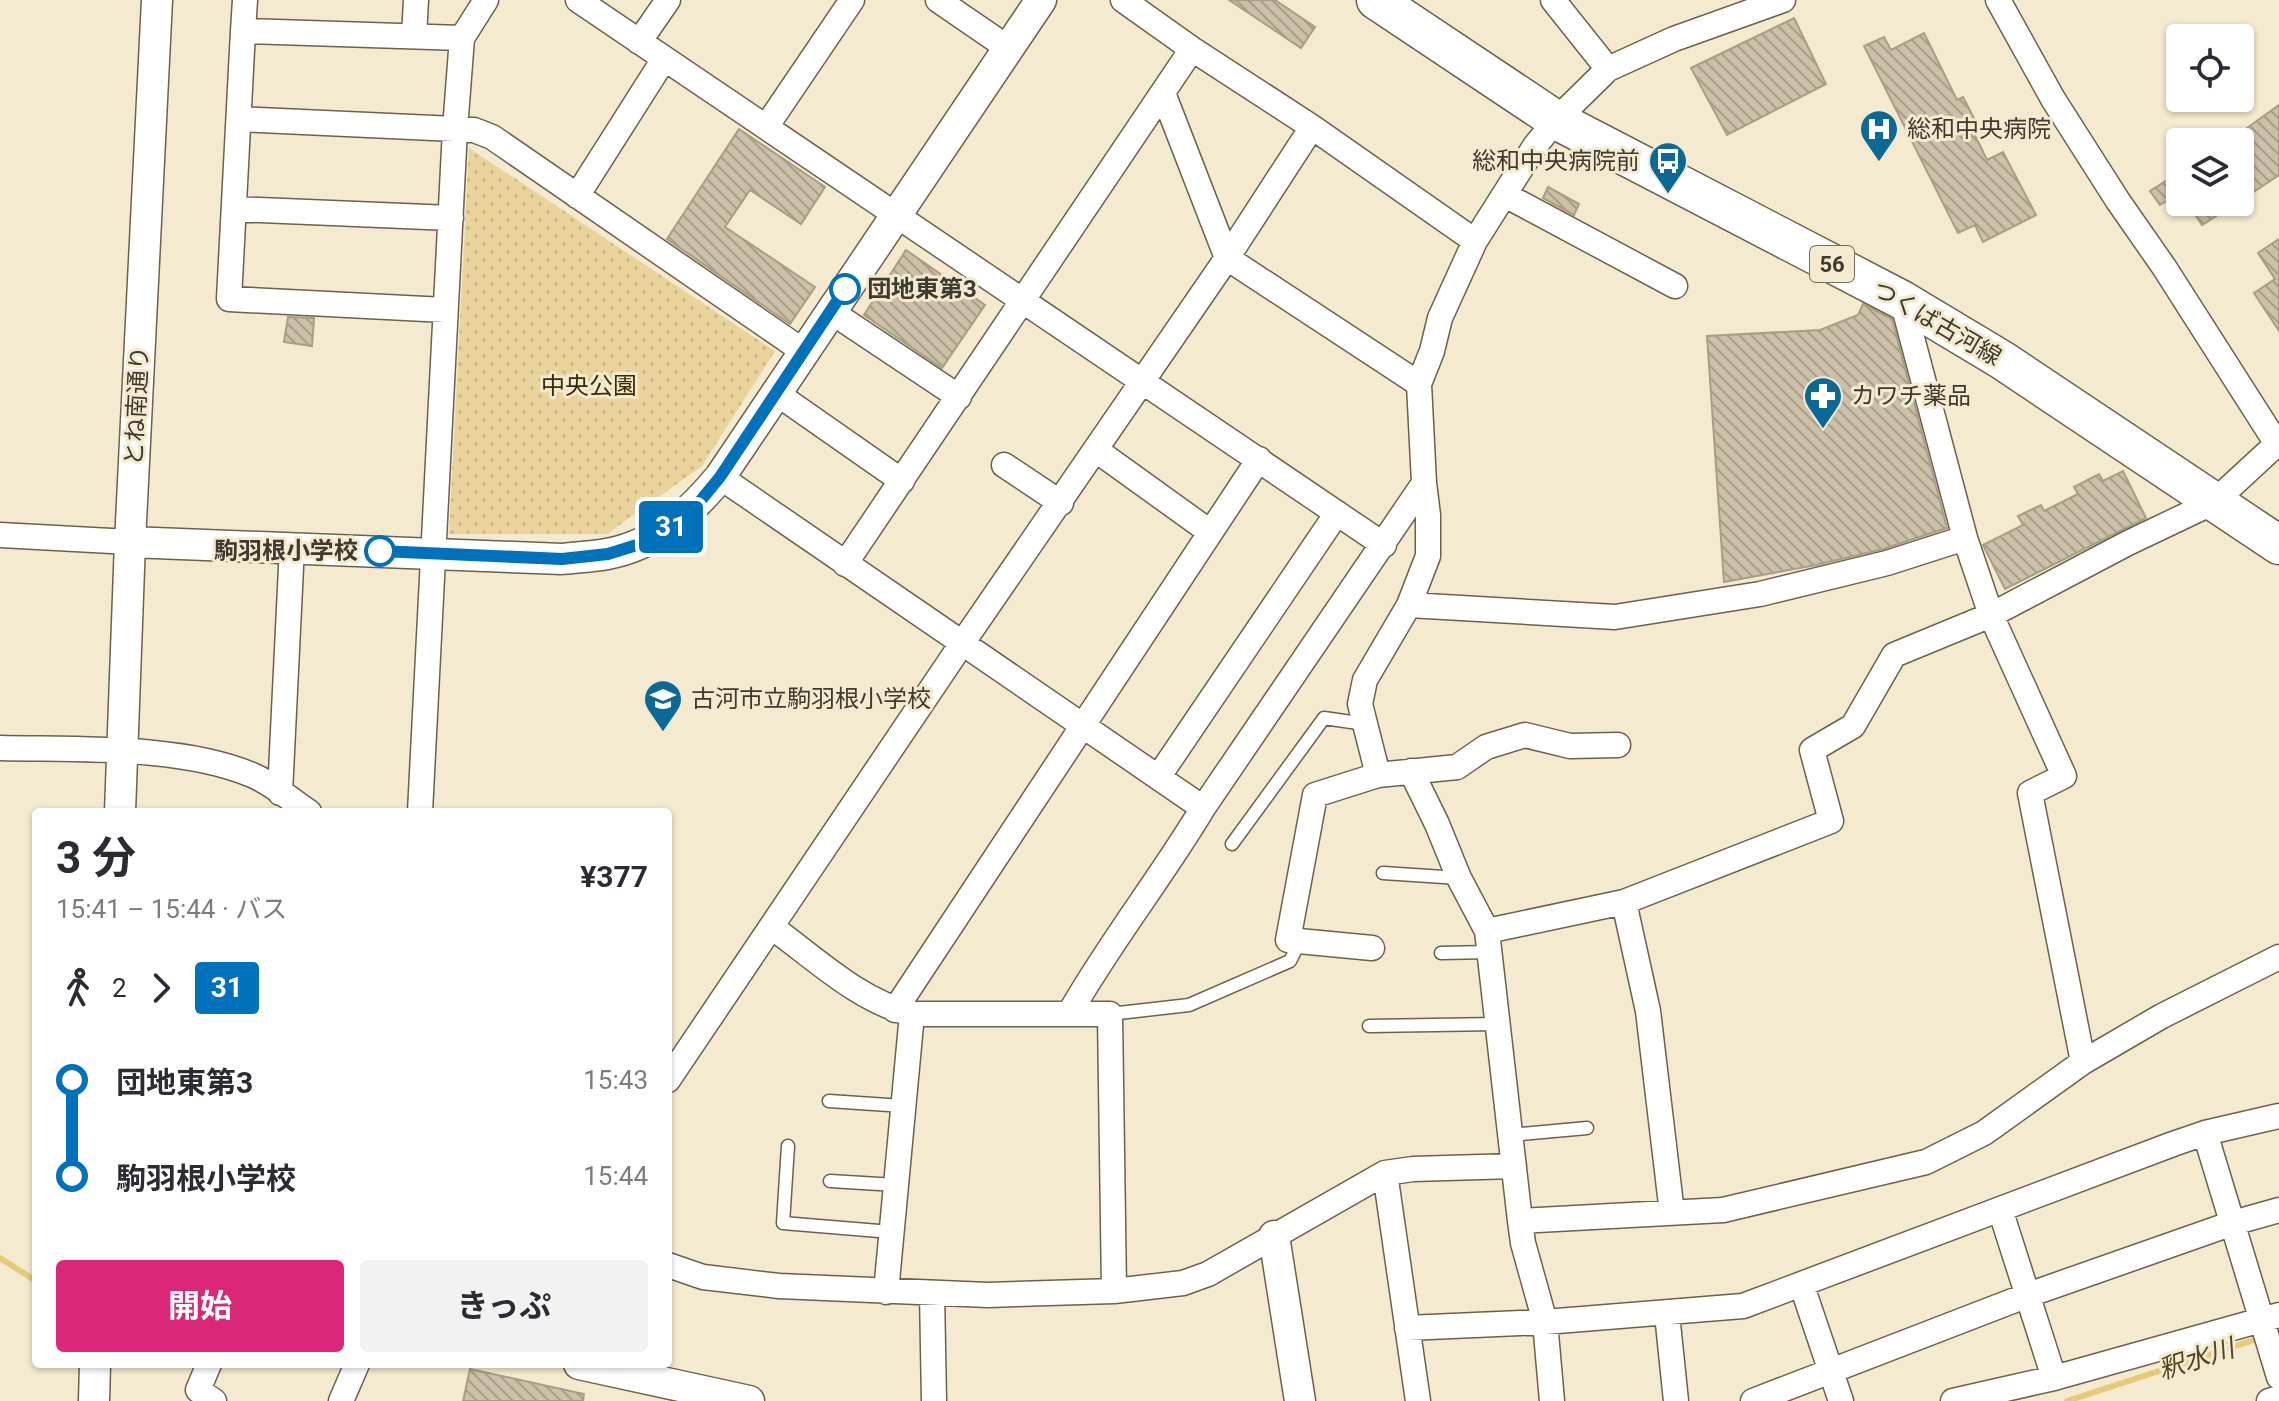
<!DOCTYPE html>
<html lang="ja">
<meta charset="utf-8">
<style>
body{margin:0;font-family:Roboto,"Noto Sans JP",sans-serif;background:#f2f2f3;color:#2b2b33;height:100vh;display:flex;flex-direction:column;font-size:30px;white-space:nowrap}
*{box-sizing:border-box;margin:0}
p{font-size:26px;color:#7c7c81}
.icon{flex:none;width:44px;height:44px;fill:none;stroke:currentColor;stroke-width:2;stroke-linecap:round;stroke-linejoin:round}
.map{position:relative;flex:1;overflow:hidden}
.drawer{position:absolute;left:32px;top:808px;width:640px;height:560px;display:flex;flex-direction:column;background:#fff;border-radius:8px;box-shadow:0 2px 6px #0004}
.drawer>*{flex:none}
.badge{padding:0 16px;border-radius:6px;font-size:28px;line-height:52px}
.fabs{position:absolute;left:2166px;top:24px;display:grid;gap:16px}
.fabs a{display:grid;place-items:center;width:88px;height:88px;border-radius:8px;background:#fff;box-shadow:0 2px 6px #0004;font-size:40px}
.map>.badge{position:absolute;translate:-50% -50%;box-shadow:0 0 0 4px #fff}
.legs{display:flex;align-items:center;gap:12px;height:88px;padding:0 24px;font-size:26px}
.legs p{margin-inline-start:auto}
.head{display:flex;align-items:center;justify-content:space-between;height:136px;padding:0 24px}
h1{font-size:44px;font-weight:700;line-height:60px}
.primary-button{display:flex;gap:16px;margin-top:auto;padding:16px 24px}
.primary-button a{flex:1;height:92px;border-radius:8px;background:#db2777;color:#fff;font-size:32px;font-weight:700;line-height:92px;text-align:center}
.primary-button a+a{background:#f2f2f3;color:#2b2b33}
ul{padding:0 24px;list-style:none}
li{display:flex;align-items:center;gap:28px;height:96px;font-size:30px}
li i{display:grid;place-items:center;width:12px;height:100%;margin:0 10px;background:currentColor}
li i::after{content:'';width:20px;height:20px;margin:-10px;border:6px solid;border-radius:50%;background:#fff}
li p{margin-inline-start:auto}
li:first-child i{background:linear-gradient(#0000 50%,currentColor 0)}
li:last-child i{background:linear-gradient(currentColor 50%,#0000 0)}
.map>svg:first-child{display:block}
.green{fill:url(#green-dots)}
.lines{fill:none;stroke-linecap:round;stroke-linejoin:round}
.stream{stroke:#e8c978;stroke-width:6}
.building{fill:url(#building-back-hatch);stroke:#a89e85;stroke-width:2}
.service-casing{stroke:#6c624b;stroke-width:15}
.minor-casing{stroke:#6c624b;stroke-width:27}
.tertiary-casing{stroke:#6c624b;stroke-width:33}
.primary-casing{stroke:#6c624b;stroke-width:41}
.service{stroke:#fff;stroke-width:12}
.minor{stroke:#fff;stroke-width:24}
.tertiary{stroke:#fff;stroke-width:30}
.primary{stroke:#fff;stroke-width:38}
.line-1-casing{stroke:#fff;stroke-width:18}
.line-1{stroke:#0072bc;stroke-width:12}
.stop-1-dot{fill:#fff;stroke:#0072bc;stroke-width:4}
.labels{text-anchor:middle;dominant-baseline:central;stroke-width:6;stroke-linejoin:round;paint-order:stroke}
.shield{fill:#f4eacf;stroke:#756f5f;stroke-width:2}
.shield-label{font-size:22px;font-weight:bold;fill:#3e3a2f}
.poi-label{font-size:24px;fill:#3e3a2f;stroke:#f4eacf;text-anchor:start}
.stop-label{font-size:24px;font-weight:bold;fill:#3e3a2f;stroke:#f4eacf;text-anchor:start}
.street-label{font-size:24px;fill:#3e3a2f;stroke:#f4eacf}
.park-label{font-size:24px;fill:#382b06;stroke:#f4eacf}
.water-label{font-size:26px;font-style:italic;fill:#514421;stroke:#f4eacf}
</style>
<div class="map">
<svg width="2279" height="1401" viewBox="0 0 2279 1401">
<defs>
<pattern id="green-dots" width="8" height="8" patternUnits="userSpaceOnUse" patternTransform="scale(2)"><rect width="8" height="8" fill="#ead49c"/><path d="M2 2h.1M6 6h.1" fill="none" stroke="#cab787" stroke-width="1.8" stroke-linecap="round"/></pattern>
<pattern id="building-back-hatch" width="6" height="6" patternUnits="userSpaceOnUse" patternTransform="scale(2)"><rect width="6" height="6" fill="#ccc1a8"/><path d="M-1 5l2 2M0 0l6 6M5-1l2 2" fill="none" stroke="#a79e89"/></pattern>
</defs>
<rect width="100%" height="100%" fill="#f4eacf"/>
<path class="green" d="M469,148L775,351L702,466L607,534H449Z"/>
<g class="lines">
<path class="stream" d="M0,1258L36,1281
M2067,1401L2260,1338"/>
</g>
<path class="building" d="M1229,0H1275L1315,27L1301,48Z
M1794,18L1826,84L1727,135L1691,68Z
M1924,33L1957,100L1963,97L1978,126L1972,129L1987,160L2003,152L2036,215L1983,242L1975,225L1958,233L1864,46L1884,37L1891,50Z
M2279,105V175L2240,201V133Z
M739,129L825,187L801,224L750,190L725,227L815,287L790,324L667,239Z
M2180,172V192L2160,205L2150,191Z
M1548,187L1579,204L1574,215L1543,198Z
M2187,202H2238L2202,225Z
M2279,239V331L2254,293L2275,279L2258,253Z
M906,250L985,305L942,368L864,315Z
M1863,304L1892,319L1947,528L1883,549L1816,565L1724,582L1707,336L1820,330L1858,315Z
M288,317L314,318L312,346L284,342Z
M2123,471L2146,518L2005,589L1983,545L2023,525L2018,516L2041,505L2044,511L2078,494L2074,487L2099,474L2103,481Z
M470,1369L584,1394L583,1401H463Z"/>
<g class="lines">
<defs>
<path id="service" d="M1232,844L1324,718L1365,724
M1383,873L1459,878
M1441,953L1490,952
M1110,1014L1189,1005L1290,961L1300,941
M1369,1026L1498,1024
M829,1101L903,1106
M1511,1135L1587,1128
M788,1146L783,1223L891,1232
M830,1181L896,1185"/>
<path id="minor" d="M245,0L243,31L462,38
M578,0L1384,545
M938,0L1008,48
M1123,0L1192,49L1312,127L1475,241
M1553,0L1608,69
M1998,0L2053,99L2118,201L2164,267L2277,444
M243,31L229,299L445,310
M414,36L416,0
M639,42L668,0
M1163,93L1227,258L1419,384
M240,119L455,129L474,130L492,137L803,351
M766,127L852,0
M1505,195L1675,286
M577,196L664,59
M234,209L451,218
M1902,300L1965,538L1991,615L2064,776L2030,793L2083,1062
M830,311L959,397
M776,393L902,481
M1096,450L1210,532
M1004,465L1061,503
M720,477L1203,808
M0,535L130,542
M845,564L1192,49
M1409,605L1615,617L1760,594L1887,563L1965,538
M0,748C77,750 181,745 252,775C272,783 291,800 309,812
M1411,771L1437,824L1459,878L1487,931L1520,1221L1723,1210L1926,1162L1984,1133L2083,1062L2162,1016L2279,957
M1378,775L1360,704L1365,680L1409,605L1428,556V515L1424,483L1419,384L1432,351L1440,318L1475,241L1535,146L1556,120L1608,69L1674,39L1783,0
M1159,776L1337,513
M280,793L292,547
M420,812L455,129L462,38L486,0
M1624,902L1648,1011L1672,1213
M773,928C816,959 859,1001 912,1014H1069C1110,942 1161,878 1203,808L1424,483
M1487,931L1624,902L1831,821L1812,750L1853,726L1894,655L1991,615L2128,543L2214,502L2279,442
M1372,948L1288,940L1315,795L1378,775L1457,767L1486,747L1525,735L1570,746L1618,745
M895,1010L1259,459
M1069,1014H1110L1114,1291
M668,1080L961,645L1227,258L1312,127
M2205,1133L2279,1377
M1385,1173L1418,1401
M2000,1209L2054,1378
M1520,1221L1523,1243L1545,1322L1552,1401
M668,1265L703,1277L779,1286L988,1295L1114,1291L1183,1283L1208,1274L1385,1173L1413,1169L1514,1166
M1802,1286L1841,1401
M886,1292L912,1014
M932,1293L934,1401
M1667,1314L1676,1401
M1407,1328L1545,1322L1743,1306L2173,1144L2205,1133L2279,1116
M209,1364L198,1390L214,1401
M341,1401L357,1364
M1753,1401L2028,1295L2233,1223L2279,1210
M1953,1401L2054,1378L2279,1315
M2269,1401L2279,1398"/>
<path id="tertiary" d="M130,542L562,559C577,557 592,557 607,554C656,545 689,514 720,477L1041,0
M120,812L130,542L157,0
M1274,1236L1300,1401
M579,1364L749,1401
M94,1401L95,1364"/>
<path id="primary" d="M1376,0L1556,120L1902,300L2002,360L2279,545"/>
</defs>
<use href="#service" class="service-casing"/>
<use href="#minor" class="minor-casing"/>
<use href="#tertiary" class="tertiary-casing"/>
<use href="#primary" class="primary-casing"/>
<use href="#service" class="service"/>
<use href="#minor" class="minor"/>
<use href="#tertiary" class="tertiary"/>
<use href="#primary" class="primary"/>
</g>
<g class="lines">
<defs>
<path id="line-1" d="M380,551L562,559L608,554L640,544L665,531L692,511L720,477L845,289"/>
</defs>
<use href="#line-1" class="line-1-casing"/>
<use href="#line-1" class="line-1"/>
</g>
<defs>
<symbol id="hospital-pin" viewBox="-11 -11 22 30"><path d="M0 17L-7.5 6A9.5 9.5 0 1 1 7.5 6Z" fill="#0b6998" stroke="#f4eacf"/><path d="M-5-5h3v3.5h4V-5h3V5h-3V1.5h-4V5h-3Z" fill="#fff"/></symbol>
<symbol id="bus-pin" viewBox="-11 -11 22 30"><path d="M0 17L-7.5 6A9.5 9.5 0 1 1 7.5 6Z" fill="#0b6998" stroke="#f4eacf"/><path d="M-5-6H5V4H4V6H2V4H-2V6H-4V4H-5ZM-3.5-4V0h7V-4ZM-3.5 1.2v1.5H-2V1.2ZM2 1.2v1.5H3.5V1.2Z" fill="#fff"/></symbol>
<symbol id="pharmacy-pin" viewBox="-11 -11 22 30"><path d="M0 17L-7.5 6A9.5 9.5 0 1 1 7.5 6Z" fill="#0b6998" stroke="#f4eacf"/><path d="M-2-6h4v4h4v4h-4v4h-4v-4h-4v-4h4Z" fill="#fff"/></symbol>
<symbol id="school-pin" viewBox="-11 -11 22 30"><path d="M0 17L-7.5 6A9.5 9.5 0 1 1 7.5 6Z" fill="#0b6998" stroke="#f4eacf"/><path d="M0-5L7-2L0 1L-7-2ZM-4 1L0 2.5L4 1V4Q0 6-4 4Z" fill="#fff"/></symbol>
</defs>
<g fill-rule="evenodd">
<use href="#hospital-pin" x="1857" y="107" width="44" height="60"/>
<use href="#bus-pin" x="1646" y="139" width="44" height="60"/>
<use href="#pharmacy-pin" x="1801" y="374" width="44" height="60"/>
<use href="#school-pin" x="641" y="677" width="44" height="60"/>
</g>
<g class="stop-1-dot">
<circle cx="845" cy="289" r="14"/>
<circle cx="380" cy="551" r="14"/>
</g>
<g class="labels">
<rect class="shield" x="1810" y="246" width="44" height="36" rx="6"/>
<g class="shield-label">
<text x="1832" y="264">56</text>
</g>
<g class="poi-label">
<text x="1907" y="129">総和中央病院</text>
<text x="1640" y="161" text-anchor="end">総和中央病院前</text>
<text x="1851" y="396">カワチ薬品</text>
<text x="691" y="699">古河市立駒羽根小学校</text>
</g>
<g class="stop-label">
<text x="867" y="289">団地東第3</text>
<text x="358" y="551" text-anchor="end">駒羽根小学校</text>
</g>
<g class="street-label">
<text transform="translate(1937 323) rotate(30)">つくば古河線</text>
<text transform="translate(137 406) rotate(-87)">とね南通り</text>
</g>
<g class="park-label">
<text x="589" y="386">中央公園</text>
</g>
<g class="water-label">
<text transform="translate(2196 1359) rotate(-18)">釈水川</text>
</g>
</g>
</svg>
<div class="fabs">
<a><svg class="icon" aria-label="locate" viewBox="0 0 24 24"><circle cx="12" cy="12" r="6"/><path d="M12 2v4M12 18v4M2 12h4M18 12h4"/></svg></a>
<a><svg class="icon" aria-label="layers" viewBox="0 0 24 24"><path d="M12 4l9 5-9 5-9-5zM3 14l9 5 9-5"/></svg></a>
</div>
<b class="badge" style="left:671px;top:527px;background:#0072bc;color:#fff">31</b>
<section class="drawer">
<div class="head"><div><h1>3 分</h1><p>15:41 – 15:44 · バス</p></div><b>¥377</b></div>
<div class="legs"><svg class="icon" aria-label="walk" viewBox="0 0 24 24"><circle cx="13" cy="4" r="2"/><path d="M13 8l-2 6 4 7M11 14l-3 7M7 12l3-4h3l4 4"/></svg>2<svg class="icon" aria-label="forward" viewBox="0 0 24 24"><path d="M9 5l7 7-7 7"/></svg><b class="badge" style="background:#0072bc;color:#fff">31</b></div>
<ul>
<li><i style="color:#0072bc"></i><b>団地東第3</b><p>15:43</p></li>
<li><i style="color:#0072bc"></i><b>駒羽根小学校</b><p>15:44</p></li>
</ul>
<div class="primary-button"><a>開始</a><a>きっぷ</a></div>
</section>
</div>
